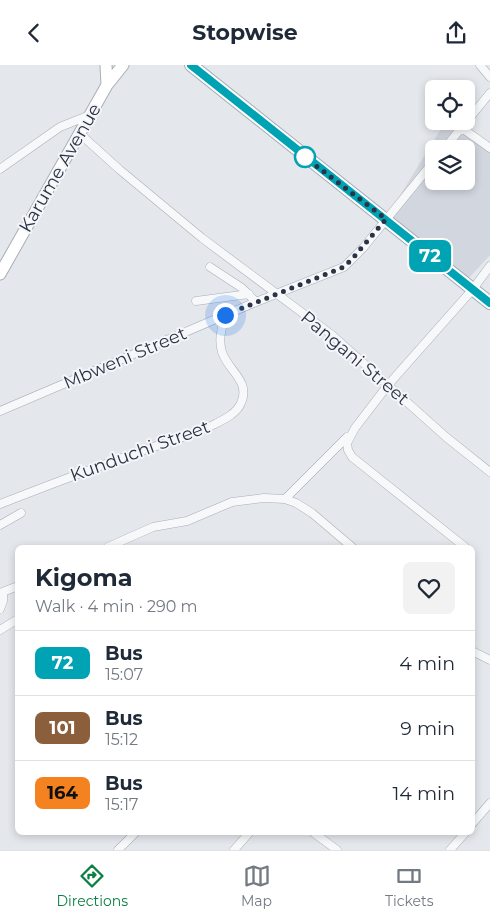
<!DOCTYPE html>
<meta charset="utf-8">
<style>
body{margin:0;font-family:Montserrat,sans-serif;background:#f2f2f3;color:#1f2937;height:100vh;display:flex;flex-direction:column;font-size:19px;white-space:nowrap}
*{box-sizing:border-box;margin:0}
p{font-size:16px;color:#747a83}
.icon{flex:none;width:28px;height:28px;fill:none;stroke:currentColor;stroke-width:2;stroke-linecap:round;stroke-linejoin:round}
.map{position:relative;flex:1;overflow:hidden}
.sheet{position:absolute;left:15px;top:480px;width:460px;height:290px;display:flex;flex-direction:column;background:#fff;border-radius:8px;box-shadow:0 2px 8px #0003}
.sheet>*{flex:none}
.badge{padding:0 10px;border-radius:8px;font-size:18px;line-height:32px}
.tools{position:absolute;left:425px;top:15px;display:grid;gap:10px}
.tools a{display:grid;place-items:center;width:50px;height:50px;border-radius:8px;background:#fff;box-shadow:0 2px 8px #0003;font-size:25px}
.you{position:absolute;width:25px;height:25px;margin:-12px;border:4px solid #fff;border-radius:50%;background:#1a73e8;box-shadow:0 0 0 8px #1a73e833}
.map>.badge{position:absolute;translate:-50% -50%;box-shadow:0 0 0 2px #fff}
.round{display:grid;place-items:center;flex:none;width:52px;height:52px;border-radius:8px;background:#f2f2f3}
.head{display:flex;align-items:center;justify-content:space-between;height:85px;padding:0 20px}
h1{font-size:24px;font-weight:700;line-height:38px}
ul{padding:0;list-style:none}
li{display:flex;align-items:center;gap:15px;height:65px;padding:0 20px;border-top:1px solid #e0e1e3}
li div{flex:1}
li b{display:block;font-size:19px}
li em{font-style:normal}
li .badge{min-width:55px;font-weight:700;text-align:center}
header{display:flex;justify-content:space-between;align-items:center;height:65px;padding:0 20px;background:#fff;font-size:22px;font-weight:700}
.tabs{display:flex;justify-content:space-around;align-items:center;height:70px;border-top:1px solid #e0e1e3;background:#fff;font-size:14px;color:#747a83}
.tabs a{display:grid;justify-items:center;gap:2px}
.tabs .selected{color:#0b8043}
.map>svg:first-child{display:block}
.built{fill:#d2d6de;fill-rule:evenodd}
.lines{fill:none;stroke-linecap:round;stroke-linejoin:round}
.street-casing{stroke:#a9aeb7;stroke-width:9}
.secondary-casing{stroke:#a9aeb7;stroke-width:13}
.primary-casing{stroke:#a3abb8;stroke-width:14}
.street{stroke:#f7f8fa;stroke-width:8}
.secondary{stroke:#fff;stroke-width:11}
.primary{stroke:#fff;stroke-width:12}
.line-casing{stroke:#fff;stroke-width:11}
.line{stroke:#00a3b4;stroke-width:8}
.walk{stroke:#2b3445;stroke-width:5;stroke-dasharray:0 9}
.stop-dot{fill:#fff;stroke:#00a3b4;stroke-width:2.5}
.labels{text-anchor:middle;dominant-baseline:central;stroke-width:4;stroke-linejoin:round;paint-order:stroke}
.street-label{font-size:18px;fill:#2b3445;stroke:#f4f6f9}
</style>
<header><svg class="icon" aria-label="back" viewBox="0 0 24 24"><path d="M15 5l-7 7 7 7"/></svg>Stopwise<svg class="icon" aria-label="share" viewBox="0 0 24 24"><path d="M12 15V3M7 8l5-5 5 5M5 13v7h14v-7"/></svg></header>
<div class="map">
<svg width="490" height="785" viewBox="0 0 490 785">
<rect width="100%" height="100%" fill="#e4e7ec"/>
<path class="built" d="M446,56H454L490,82V190L466,216L383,158ZM434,84H466V116H434Z"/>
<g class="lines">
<defs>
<path id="street" d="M480,0L490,12
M462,63L490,83
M79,68L120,105L202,173L332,270L446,372L490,407
M444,84L490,28
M0,104L60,62L90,50
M210,202L242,223L256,237
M196,236L249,229
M0,346L256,237L344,202L363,183L434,96
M285,434L347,372
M0,439C44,422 88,405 133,389C160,379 189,372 215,359C225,354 237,348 241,338C251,316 228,306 222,287C218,274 222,263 225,250
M0,460L21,448
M108,482L153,462L187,456L232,437L264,433L285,434L296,438L312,448L352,482
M465,482L352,392L348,385L347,378L355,363L388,320L473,224L490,201
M0,528L18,521
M0,544L3,536V527
M0,565L18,554
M472,586L490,595
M472,759L490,738
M314,768L337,785
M118,785L135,768
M234,785L249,768
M450,785L465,768"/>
<path id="secondary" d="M106,0L107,20
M0,209L107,20L123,0"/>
<path id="primary" d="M191,0L490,238"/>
</defs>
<use href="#street" class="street-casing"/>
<use href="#secondary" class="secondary-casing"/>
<use href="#primary" class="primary-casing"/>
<use href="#street" class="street"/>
<use href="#secondary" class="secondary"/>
<use href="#primary" class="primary"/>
</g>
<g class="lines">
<defs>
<path id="line" d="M191,0L490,238"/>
</defs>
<use href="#line" class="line-casing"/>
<use href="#line" class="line"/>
<path class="walk" d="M225,250L344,202L353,193L386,154L298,87L305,92"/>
</g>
<circle class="stop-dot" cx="305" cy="92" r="10"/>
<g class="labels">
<g class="street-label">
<text transform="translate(60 103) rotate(-60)">Karume Avenue</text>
<text transform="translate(125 293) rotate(-23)">Mbweni Street</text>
<text transform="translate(355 293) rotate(40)">Pangani Street</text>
<text transform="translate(140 386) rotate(-20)">Kunduchi Street</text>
</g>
</g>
</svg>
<div class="tools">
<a><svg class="icon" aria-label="locate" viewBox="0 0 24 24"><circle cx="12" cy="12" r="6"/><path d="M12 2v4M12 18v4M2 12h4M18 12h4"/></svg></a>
<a><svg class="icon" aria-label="layers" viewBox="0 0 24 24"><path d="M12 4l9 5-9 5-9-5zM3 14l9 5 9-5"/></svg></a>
</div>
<div class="you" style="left:225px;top:250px"></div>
<b class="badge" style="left:430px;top:191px;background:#00a3b4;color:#fff">72</b>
<section class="sheet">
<div class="head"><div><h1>Kigoma</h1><p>Walk · 4 min · 290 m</p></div><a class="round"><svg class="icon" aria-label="heart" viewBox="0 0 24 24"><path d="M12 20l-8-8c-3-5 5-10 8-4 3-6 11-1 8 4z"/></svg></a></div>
<ul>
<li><span class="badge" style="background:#00a3b4;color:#fff">72</span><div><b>Bus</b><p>15:07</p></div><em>4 min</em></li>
<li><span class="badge" style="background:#8b5e3c;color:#fff">101</span><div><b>Bus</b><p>15:12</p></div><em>9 min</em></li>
<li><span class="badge" style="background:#f58220;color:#111">164</span><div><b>Bus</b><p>15:17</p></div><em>14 min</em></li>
</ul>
</section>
</div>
<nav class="tabs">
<a class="selected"><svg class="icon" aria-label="directions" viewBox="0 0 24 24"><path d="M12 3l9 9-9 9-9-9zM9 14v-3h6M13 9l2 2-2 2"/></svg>Directions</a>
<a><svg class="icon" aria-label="map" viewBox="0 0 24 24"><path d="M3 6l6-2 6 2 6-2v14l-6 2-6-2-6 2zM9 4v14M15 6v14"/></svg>Map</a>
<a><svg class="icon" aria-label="tickets" viewBox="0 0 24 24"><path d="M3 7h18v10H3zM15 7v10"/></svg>Tickets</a>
</nav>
